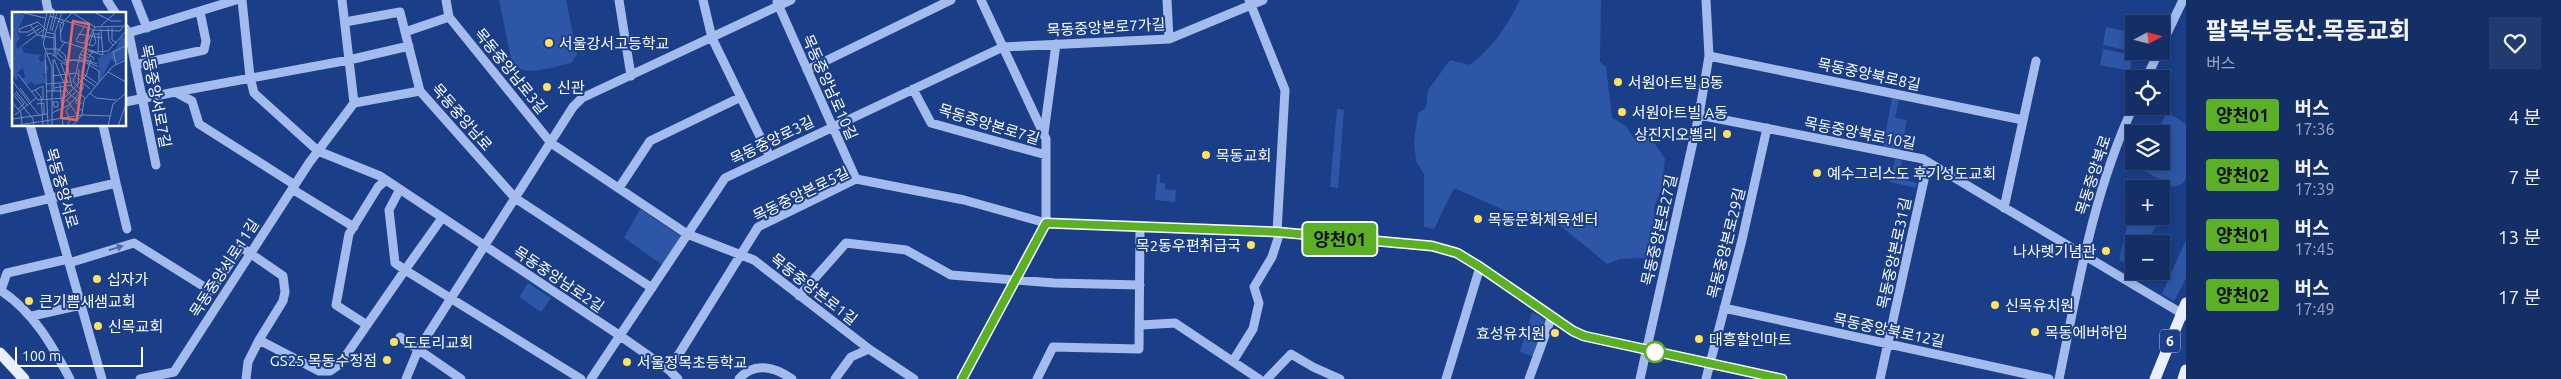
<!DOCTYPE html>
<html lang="ko">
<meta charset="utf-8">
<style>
body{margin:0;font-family:Ubuntu,"Noto Sans KR",sans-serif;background:#213a6f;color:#f1f3f6;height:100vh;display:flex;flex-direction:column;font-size:19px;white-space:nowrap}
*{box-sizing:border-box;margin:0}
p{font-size:16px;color:#9da8bf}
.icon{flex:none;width:28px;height:28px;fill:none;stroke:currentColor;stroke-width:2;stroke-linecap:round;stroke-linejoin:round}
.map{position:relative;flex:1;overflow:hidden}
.drawer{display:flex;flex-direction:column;background:#142e66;width:375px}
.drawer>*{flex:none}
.badge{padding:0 10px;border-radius:4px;font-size:18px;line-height:32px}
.needle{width:32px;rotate:83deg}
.fabs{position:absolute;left:2125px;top:15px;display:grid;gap:10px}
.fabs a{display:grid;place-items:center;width:45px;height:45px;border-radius:0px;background:#142e66;box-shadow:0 2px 8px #0003,0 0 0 1px #334a7a;font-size:25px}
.scale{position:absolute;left:15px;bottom:12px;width:128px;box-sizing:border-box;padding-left:5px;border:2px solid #fff;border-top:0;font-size:14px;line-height:18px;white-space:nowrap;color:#fff;-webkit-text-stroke:4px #1a3e88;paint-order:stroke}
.map>.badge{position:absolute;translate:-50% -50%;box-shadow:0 0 0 2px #fff}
.round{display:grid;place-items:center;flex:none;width:52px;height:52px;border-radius:0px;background:#213a6f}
.summary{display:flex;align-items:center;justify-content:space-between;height:85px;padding:0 20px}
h1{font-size:24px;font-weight:700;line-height:38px}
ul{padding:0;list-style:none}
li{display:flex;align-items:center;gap:15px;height:60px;padding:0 20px}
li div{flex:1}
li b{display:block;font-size:19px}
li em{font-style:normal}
li .badge{min-width:55px;font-weight:700;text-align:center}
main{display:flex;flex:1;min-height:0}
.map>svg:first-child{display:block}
.green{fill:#2d56a6}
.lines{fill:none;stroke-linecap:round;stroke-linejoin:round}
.minor{stroke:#a3bced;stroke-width:9}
.major{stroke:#e8efff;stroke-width:11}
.oneway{fill:#4a6aab}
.line-casing{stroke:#fff;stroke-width:11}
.line{stroke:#5bb025;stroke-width:8}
.poi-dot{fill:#ffe35f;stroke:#1a3e88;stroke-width:2}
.stop-dot{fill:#fff;stroke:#5bb025;stroke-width:2.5}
.labels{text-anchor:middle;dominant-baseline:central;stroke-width:4;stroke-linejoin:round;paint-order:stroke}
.shield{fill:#1a3e88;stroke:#bac5db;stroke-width:1}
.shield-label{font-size:14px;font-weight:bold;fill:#fff}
.street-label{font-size:15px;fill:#fff;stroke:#1a3e88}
.poi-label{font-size:15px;fill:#fff;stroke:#1a3e88;text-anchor:start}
.inset-road{fill:none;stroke:#768bb8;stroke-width:1}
.view{fill:#e26868;fill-opacity:0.15;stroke:#e26868;stroke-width:2.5}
.inset-edge{fill:none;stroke:#fff;stroke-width:2.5}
</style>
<main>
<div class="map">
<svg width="2186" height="379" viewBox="0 0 2186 379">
<rect width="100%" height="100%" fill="#1a3e88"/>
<path class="green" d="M499,0H566L577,54L571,63C554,66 524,79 512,63Z
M1520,0H1601L1600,62L1606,67L1612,118L1626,126L1634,138H1651L1665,159L1662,187L1654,208V228L1648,258L1620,259L1607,264L1545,213L1533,223L1454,188L1434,229L1424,227V174L1416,161L1414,142L1418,113L1426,108L1428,90L1450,60L1470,65C1493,47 1507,26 1520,0Z
M2106,27L2134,33V51H2144L2143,54L2103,45Z
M2103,49L2133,55L2130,71L2100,65Z
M1892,98L1899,100L1895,118L1907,120L1901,150L1883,146Z
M1337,109L1344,110L1338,188L1330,187Z
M2167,112L2186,124V178L2182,184L2174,187L2128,162L2134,150V161H2161V134H2156Z
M1895,159L1902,160L1901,167H1906V180L1917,183L1916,188L1890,182Z
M1157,174H1160V183H1165V189L1176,190L1175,202L1155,200Z
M2133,202L2134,216H2158L2163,219L2159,227L2156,226L2146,244H2134V267L2119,260Z
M640,209L683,238L664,266L624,238Z
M2186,240V278L2174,301L2162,294Z
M528,283L551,298L541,312L519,297Z
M1532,312L1545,320L1534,357L1520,352Z"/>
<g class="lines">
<path class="minor" d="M46,0L48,10L52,14
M107,0L116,14
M136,0L147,28
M242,0L250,77L254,93L318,151L380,176L619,335L669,370L678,379
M342,0L354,103
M446,0L449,17L551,143L687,234L754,260L869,349L914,379
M619,0L631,76
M703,0L712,38L769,155
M1167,0L1169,39
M1249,0L1285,90L1277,232
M777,2L856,179
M0,19L14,67
M345,22L400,12L420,91L515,198L652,288
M125,28L129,34L156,165
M405,32L449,17
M125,34L236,0
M2161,46L2183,0
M1709,56L2023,120
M135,65L204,50L206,41L200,12
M807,70L951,0
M2146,79L2159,51
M913,89L931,123L1046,155
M175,92L349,60L409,46
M125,102L175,92L192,101L199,124L295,185
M1699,115L1923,159L2186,316
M30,125L102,379
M1044,133L1056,44
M116,183L127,229
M619,188L650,141L741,97
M292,189L354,227
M400,189L389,210L395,263L405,270L442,218
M2004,208L2036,61
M0,210L116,183L103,125
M69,263L134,243L211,291L241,247L283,276L285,292L283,301L259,340
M0,290C33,311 52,345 70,379
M1,290L7,273L68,259
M799,296L846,243L906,250L951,275L1054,283L1140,285
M1724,308L2049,379
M32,316L81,305
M367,325L336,305L349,234L378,187L386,180
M1141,325L1175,323L1259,379
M400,337L461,379
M1233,361L1253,329L1259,303L1254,287L1272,257L1280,232
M669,370L758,227L856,179L964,200L1046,223V139L981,0
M140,379L174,372L309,163L354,103L420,91
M246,379L248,362L259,340L319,371H330L340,364L405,270L581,379
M406,379L418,350L573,107L582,98L791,0
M591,379L725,178L1003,47L1169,39L1263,0
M739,379C754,361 775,367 792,379
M835,379L851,357L869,349
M962,379L1046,223L1277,232L1432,246L1457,253L1512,288L1573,331L1584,336L1782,379
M1037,379L1053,347L1139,349L1140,228
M1267,379L1291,354L1313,367L1340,379
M1446,379L1480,267
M1529,379L1552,316
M1640,379L1699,115L1709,56L1706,0
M1706,379L1742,240L1767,128
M1880,379L1928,162
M2059,379C2078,286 2093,192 2134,105"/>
<path class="major" d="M0,353L24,379
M2155,379L2186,303
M2183,379L2186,370"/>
</g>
<defs><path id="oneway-solid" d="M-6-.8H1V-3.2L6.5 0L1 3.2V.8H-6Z" transform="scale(1.25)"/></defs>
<use class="oneway" href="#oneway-solid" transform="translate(116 248) rotate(-17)"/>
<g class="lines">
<defs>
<path id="line" d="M962,379L1046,223L1277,232L1432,246L1457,253L1480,267L1573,331L1584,336L1782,379"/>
</defs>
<use href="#line" class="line-casing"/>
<use href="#line" class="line"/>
</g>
<g class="poi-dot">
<circle cx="549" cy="43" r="5"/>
<circle cx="1618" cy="82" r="5"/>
<circle cx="547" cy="87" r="5"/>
<circle cx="1622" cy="112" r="5"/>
<circle cx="1727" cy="134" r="5"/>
<circle cx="1206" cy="155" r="5"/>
<circle cx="1817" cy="173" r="5"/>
<circle cx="1478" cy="219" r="5"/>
<circle cx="1251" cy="245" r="5"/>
<circle cx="2106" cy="251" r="5"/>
<circle cx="97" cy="279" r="5"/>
<circle cx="29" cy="301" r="5"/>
<circle cx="1995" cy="305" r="5"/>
<circle cx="98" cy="326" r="5"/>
<circle cx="2035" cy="332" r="5"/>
<circle cx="1555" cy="333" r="5"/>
<circle cx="1699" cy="339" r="5"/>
<circle cx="394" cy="342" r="5"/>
<circle cx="387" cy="360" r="5"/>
<circle cx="627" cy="362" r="5"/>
</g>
<circle class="stop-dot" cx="1655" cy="352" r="10"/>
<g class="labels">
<rect class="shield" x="2160" y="329.5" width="20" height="23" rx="4"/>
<g class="shield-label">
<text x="2170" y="341">6</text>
</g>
<g class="street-label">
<text transform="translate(1106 27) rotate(-3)">목동중앙본로7가길</text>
<text transform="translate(511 71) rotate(51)">목동중앙남로3길</text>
<text transform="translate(1869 74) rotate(12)">목동중앙북로8길</text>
<text transform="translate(830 87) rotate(66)">목동중앙남로10길</text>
<text transform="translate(156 96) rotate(79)">목동중앙서로7길</text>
<text transform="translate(462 117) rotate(49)">목동중앙남로</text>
<text transform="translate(989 124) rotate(17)">목동중앙본로7길</text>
<text transform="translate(1860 133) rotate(11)">목동중앙북로10길</text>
<text transform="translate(772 140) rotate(-26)">목동중앙로3길</text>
<text transform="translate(2093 175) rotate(-72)">목동중앙북로</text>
<text transform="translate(62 188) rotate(74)">목동중앙서로</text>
<text transform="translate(801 194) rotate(-26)">목동중앙본로5길</text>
<text transform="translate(1659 230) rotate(-77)">목동중앙본로27길</text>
<text transform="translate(1726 243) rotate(-76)">목동중앙본로29길</text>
<text transform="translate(1894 253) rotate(-78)">목동중앙본로31길</text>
<text transform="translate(224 268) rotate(-57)">목동중앙서로11길</text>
<text transform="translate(559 279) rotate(34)">목동중앙남로2길</text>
<text transform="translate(814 289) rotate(38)">목동중앙본로1길</text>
<text transform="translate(1889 330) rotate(12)">목동중앙북로12길</text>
</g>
<g class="poi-label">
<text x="559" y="43">서울강서고등학교</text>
<text x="1628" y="82">서원아트빌 B동</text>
<text x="557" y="87">신관</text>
<text x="1632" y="112">서원아트빌 A동</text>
<text x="1717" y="134" text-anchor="end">상진지오벨리</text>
<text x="1216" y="155">목동교회</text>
<text x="1827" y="173">예수그리스도 후기성도교회</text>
<text x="1488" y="219">목동문화체육센터</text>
<text x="1241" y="245" text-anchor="end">목2동우편취급국</text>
<text x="2096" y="251" text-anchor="end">나사렛기념관</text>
<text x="107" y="279">십자가</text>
<text x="39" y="301">큰기쁨새샘교회</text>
<text x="2005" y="305">신목유치원</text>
<text x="108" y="326">신목교회</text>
<text x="2045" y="332">목동에버하임</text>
<text x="1545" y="333" text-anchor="end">효성유치원</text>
<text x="1709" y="339">대흥할인마트</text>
<text x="404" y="342">도토리교회</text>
<text x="377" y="360" text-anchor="end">GS25 목동수정점</text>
<text x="637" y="362">서울정목초등학교</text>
</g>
</g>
<g transform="translate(12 12)">
<rect width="114" height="114" fill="#1a3e88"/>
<path d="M0,0L13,3L5,19L8,26L4,32L5,37L9,33L12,41L30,43L26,46L29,50L33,48L36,55L35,61H31L35,74L31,71L23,73L20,70L14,73L9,67L13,65L11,56L5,61L6,67L4,68L0,61V44H3L0,42ZM109,24L114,26V47L103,51L99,47L88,70L86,46L104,37Z" fill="#2d56a6"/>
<path class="inset-road" d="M39,0L31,32L40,55V114M59,0L83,15L114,14M82,0L99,9H109M12,1L33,6M60,1L48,13L49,29L84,40L96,39L114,19M38,4L79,17M45,9L52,11L49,20M18,12L25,23L42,26M89,14L103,1M96,16L97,29L101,33M100,16V28L105,31M7,17L26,10L34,18M7,17V20H16L27,13M89,17L91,43M38,18L42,0M79,18L108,19L111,15M40,19L45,0M34,20L42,22V44M66,22L90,26M15,24L29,16M30,27L35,0M64,28L75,10M64,29L81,34L84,30L81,19M72,32L77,17M77,33L81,22H87M10,34L31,18M33,37H46L53,43L60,75L73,86M71,39L82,46L81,48M76,39L91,43M86,40L87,20M33,41L36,114M35,41L40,42L55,54M68,42L77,46L81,38M44,45L43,20L50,0M67,45L85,52M51,46L45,41L53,30M42,47L56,81L70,92M41,48L42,80M51,48H73L86,55M49,51L56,71M52,51L60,48L73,50L87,59V70M104,52L101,40L113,34M70,58V61L86,72M96,60L114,70M6,62L26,88L52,86L74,64L79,47M40,64L64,61L61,69L69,78M66,66L78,77M1,70L27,103M35,72L58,70M48,72L51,114M66,72L67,57M83,74L64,61L68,43L83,15M8,76L18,89M42,76L60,73M23,78L29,85L31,114M4,79L15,93M35,79H55M19,80L31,74V88M0,81L21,107L22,114M3,81L12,92L6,97M78,81L84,86L104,88M69,82L63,90L67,93L65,96L70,98M55,88L66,104M0,90L9,101L10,112M41,90H46V95H42ZM51,91L65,79M25,92L32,91V102M40,101L57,93L71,77V72M3,103L24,86M0,107L35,102M1,114L70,103L98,104M55,114L58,108L54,99L58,94M60,114L70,103L72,88L101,54L114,48M96,114L101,92L114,81M106,114L114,92"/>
<path class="view" d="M61,9L77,12L65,108L49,106Z"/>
<rect width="114" height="114" class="inset-edge"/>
</g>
</svg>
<div class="fabs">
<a><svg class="needle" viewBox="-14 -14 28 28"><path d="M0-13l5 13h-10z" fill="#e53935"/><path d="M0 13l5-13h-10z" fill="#9da8bf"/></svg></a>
<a><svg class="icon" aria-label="locate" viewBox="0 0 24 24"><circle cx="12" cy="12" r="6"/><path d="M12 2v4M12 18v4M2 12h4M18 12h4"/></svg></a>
<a><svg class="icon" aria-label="layers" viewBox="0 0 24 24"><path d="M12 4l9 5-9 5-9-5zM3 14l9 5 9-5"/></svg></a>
<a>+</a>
<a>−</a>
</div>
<div class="scale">100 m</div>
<b class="badge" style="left:1340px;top:239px;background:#5bb025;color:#111">양천01</b>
</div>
<section class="drawer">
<div class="summary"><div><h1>팔복부동산.목동교회</h1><p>버스</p></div><a class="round"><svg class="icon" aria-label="heart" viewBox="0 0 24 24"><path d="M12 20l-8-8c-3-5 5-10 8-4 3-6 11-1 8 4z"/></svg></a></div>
<ul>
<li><span class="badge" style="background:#5bb025;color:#111">양천01</span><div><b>버스</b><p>17:36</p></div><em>4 분</em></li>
<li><span class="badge" style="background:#5bb025;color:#111">양천02</span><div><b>버스</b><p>17:39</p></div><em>7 분</em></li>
<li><span class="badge" style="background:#5bb025;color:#111">양천01</span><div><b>버스</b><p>17:45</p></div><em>13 분</em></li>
<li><span class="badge" style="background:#5bb025;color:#111">양천02</span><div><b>버스</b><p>17:49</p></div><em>17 분</em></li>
</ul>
</section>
</main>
